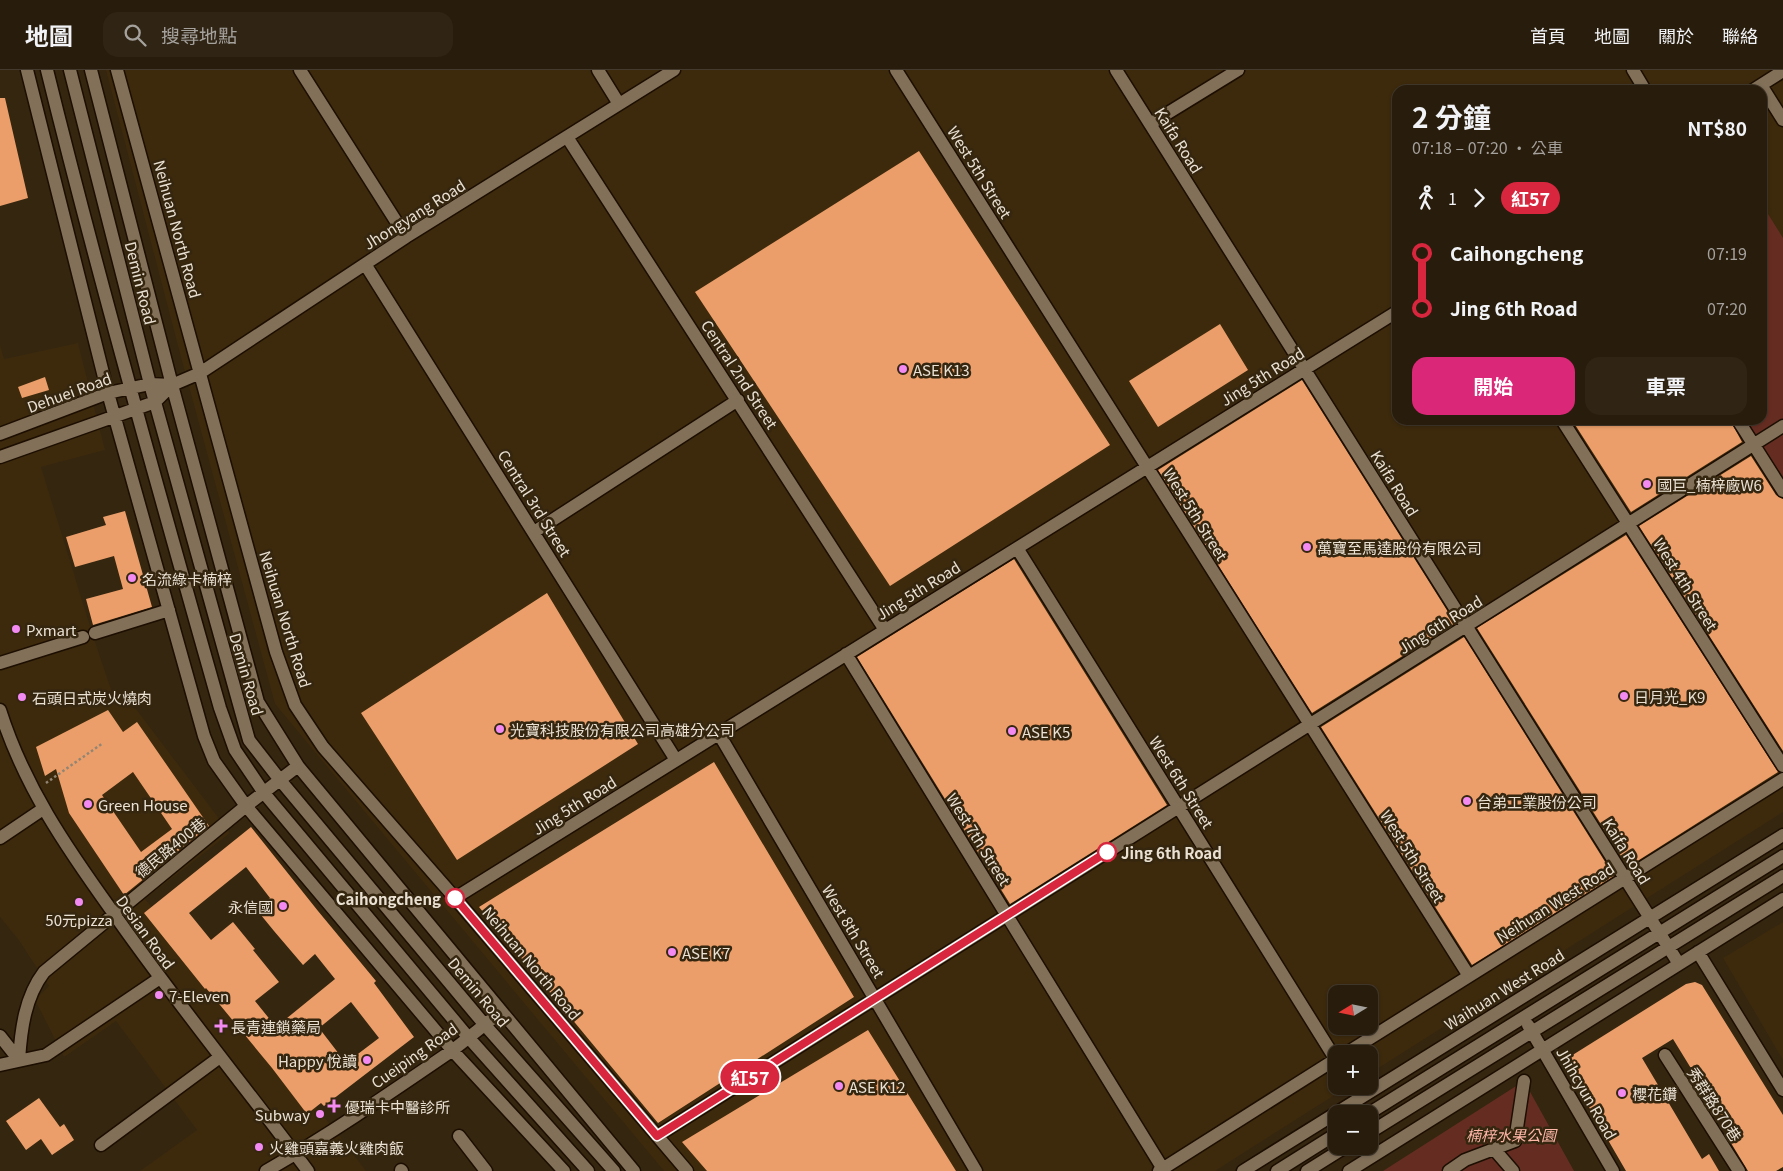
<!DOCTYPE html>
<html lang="zh-TW">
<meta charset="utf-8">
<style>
body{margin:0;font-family:Georgia,"Noto Sans TC",serif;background:#302515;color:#f1f3f6;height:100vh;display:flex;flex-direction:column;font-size:19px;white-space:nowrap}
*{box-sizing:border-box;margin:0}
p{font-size:16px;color:#a5a19d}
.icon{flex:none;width:28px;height:28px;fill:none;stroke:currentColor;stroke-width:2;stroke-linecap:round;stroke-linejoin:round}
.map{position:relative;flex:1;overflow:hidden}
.side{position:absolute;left:1392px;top:15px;width:375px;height:340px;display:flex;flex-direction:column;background:#281c0c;border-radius:15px;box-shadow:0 1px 4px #0004,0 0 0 1px #443a2d}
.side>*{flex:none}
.badge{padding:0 10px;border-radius:16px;font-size:18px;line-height:32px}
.needle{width:32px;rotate:260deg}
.buttons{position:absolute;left:1328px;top:915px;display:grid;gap:10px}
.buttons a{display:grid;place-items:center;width:50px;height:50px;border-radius:10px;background:#281c0c;box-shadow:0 1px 4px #0004,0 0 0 1px #443a2d;font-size:25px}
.map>.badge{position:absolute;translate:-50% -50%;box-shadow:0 0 0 2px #fff}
.legs{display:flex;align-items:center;gap:8px;height:55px;padding:0 20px;font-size:16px}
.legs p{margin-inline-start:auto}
.headline{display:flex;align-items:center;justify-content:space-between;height:85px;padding:0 20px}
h1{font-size:28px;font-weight:700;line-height:38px}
.primary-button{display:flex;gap:10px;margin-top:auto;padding:10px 20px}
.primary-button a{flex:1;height:58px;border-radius:15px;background:#db2777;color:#fff;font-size:20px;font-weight:700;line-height:58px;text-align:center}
.primary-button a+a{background:#302515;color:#f1f3f6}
ul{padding:0 20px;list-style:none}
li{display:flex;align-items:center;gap:18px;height:55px;font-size:19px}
li i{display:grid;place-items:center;width:8px;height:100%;margin:0 6px;background:currentColor}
li i::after{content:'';width:12px;height:12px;margin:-6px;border:4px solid;border-radius:50%;background:#281c0c}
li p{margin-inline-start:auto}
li:first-child i{background:linear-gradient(#0000 50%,currentColor 0)}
li:last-child i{background:linear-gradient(currentColor 50%,#0000 0)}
header{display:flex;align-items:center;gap:30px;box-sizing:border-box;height:70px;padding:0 25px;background:#281c0c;border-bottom:1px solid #443a2d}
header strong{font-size:24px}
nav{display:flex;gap:28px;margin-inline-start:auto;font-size:18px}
.search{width:350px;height:45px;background:#302515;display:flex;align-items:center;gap:12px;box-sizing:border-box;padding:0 18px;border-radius:15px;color:#a5a19d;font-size:19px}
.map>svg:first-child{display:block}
.built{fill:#3d2a0d;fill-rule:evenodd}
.green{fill:#652d22}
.building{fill:#eb9e6a;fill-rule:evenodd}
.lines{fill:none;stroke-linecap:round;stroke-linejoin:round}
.minor-casing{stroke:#1c0e00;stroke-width:15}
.path{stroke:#918573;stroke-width:2.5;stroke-dasharray:2.5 2.5;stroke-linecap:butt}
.minor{stroke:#827059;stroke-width:12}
.line-1-casing{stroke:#fff;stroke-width:11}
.line-1{stroke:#d7263d;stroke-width:8}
.poi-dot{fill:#f38af1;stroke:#352610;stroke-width:2}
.stop-1-dot{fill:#fff;stroke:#d7263d;stroke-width:2.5}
.labels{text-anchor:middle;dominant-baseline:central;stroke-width:5;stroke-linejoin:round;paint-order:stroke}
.street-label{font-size:15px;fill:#eae1d3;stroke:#352610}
.poi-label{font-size:15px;fill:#eae1d3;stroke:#352610;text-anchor:start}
.stop-label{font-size:15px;font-weight:bold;fill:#eae1d3;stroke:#352610;text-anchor:start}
.park-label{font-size:15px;font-style:italic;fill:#ffb7a8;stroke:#352610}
</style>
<header>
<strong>地圖</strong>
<div class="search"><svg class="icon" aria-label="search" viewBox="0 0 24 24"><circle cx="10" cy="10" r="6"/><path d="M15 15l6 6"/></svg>搜尋地點</div>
<nav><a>首頁</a><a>地圖</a><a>關於</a><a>聯絡</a></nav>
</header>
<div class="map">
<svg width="1783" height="1101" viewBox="0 0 1783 1101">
<rect width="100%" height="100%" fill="#352610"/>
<path class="built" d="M106,0H1783V742L1369,1004V984H1336V1016H1349L1215,1101H664L275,634L178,276ZM1398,20H1762V350H1398ZM1336,924H1369V956H1336Z
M78,273L105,380L41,397L94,569L115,631L136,639L230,763L145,829L342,1069L366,1101H140L197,1060L116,951L64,987L35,930L49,916L18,869L0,847V275L4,289Z
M1783,852V990L1723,888Z"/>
<path class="green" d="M1763,136L1783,168V421L1738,350H1762Z
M1524,1011L1574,1101H1383Z"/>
<path class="building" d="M0,28H5L28,128L0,136Z
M919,81L1110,375L890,516L695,222Z
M1220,254L1248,300L1158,357L1129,311Z
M45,307L49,320L22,328L18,317Z
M1302,310L1455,553L1312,643L1158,400Z
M1572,350H1730L1742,372L1631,442Z
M1751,386L1776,425L1783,429V681L1639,456Z
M125,441L152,537L93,555L86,529L123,519L114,486L75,497L66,467L106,455L103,447Z
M1626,465L1778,702L1628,797L1477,558Z
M1014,489L1167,735L1010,834L857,587Z
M547,523L638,674L457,790L361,643Z
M1464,567L1614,806L1472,895L1321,657Z
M108,640L123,662L137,652L209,756L124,825L69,743L56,699L45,706L36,677ZM133,702L172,759L141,782L102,725Z
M714,692L854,927L658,1053L479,837Z
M251,757L318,841L376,911L374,913L414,967L324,1036L321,1033L307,1044L272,998L206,918L205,919L144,843ZM246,797L270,828L256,839L274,861L303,895L315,884L335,909L276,957L255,931L279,912L253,880L255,879L233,852L211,870L189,843ZM351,932L379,968L346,993L319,958Z
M1695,912L1702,915L1783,1045V1097L1776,1101H1748L1731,1073L1735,1070L1673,969L1642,988L1702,1089L1709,1084L1719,1101H1626L1568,1001L1567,992L1571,986L1686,914Z
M868,960L956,1101H707L682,1072Z
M39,1028L60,1057L64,1054L74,1070L52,1085L41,1069L26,1080L6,1051Z"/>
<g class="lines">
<defs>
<path id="minor" d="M27,0L108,323L204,666L214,691L246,736L452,980L564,1101
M47,0C100,214 160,426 220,638L235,680L264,723L468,967L588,1101
M70,0L150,314L249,670L280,710L484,954L614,1101
M91,0L172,315L258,632L298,696L634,1101
M117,0L276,582L295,635L323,677L455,828L687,1101
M300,0L406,167
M598,0L619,34
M896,0L1469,906
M1116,0L1679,894
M1633,0L1645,20
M1761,15L1783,50
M1753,20L1783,1
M1150,54L1238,0
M567,67L885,560
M365,194L676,690
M1562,350L1783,696
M1738,350L1783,421
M0,364L108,323L150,314L172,315
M0,387L155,332L172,315L200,303L406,167L674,0
M534,462L738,330
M1017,478L1336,990
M95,563L169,540
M846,584L1163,1099
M0,593L83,567
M0,640C24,716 66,777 112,841C174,930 243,1014 308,1101
M719,664L976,1101
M0,768L43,739
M455,828L1398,241
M1698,882L1783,1020
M1528,955L1613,1101
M0,966L19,990
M1345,984L1783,709
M1665,985L1739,1101
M19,990C21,959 25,927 44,902L246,736L298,696
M0,995L46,985L160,908
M1368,1044L1783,786
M1369,1063L1783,806
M459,1066L486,1101
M657,1066L1783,356
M101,1075L220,987
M1494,1079L1513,1101
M401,1100L402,1101
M266,1101C329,1065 390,1023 450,982C468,969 484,954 502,942
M1159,1101L1336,989
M1243,1101L1783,765
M1277,1101L1336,1064
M1307,1101L1347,1076
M1349,1101L1783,829
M1449,1101L1465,1090L1515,1071L1524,1011"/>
</defs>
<use href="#minor" class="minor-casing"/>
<path class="path" d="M46,713L103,673"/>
<use href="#minor" class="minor"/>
</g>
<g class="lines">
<defs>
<path id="line-1" d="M455,828L657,1066L1107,782"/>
</defs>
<use href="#line-1" class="line-1-casing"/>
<use href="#line-1" class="line-1"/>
</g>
<g class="poi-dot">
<circle cx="903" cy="299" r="5"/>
<circle cx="1647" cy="414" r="5"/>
<circle cx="1307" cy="477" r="5"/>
<circle cx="132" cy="508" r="5"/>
<circle cx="16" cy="559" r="5"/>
<circle cx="1624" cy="626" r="5"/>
<circle cx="22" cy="627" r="5"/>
<circle cx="500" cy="659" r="5"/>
<circle cx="1012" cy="661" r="5"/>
<circle cx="1467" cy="731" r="5"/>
<circle cx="88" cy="734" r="5"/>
<circle cx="79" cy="832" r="5"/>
<circle cx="283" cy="836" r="5"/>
<circle cx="672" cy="882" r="5"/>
<circle cx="159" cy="925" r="5"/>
<path d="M218.5 948.5h5v5h5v5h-5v5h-5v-5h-5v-5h5z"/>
<circle cx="367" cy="990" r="5"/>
<circle cx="839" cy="1016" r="5"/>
<circle cx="1622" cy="1023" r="5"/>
<path d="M331.5 1028.5h5v5h5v5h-5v5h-5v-5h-5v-5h5z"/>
<circle cx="320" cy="1044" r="5"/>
<circle cx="259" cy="1077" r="5"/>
</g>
<g class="stop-1-dot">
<circle cx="1107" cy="782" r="9"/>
<circle cx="455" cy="828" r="9"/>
</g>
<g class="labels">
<g class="street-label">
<text transform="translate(1179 70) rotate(58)">Kaifa Road</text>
<text transform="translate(980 102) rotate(58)">West 5th Street</text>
<text transform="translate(414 144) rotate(-32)">Jhongyang Road</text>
<text transform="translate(178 159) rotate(75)">Neihuan North Road</text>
<text transform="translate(141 213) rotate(76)">Demin Road</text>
<text transform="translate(740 304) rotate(57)">Central 2nd Street</text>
<text transform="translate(1262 306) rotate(-32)">Jing 5th Road</text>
<text transform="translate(69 322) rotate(-20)">Dehuei Road</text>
<text transform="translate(1395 413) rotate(58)">Kaifa Road</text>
<text transform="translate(535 433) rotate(58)">Central 3rd Street</text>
<text transform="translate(1196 444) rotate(58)">West 5th Street</text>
<text transform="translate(1686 514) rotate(58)">West 4th Street</text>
<text transform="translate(918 520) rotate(-32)">Jing 5th Road</text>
<text transform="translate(286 549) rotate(73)">Neihuan North Road</text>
<text transform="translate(1440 554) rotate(-32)">Jing 6th Road</text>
<text transform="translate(247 604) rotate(74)">Demin Road</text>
<text transform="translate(1182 712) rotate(58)">West 6th Street</text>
<text transform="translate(574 735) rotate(-32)">Jing 5th Road</text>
<text transform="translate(979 769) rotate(58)">West 7th Street</text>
<text transform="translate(170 777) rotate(-39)">德民路400巷</text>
<text transform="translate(1627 781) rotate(58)">Kaifa Road</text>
<text transform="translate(1413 786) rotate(58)">West 5th Street</text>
<text transform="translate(1555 832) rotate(-32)">Neihuan West Road</text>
<text transform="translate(854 861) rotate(59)">West 8th Street</text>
<text transform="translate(146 862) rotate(54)">Desian Road</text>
<text transform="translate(532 893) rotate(50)">Neihuan North Road</text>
<text transform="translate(1504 919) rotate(-32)">Waihuan West Road</text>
<text transform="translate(479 922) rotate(50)">Demin Road</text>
<text transform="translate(414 985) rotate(-35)">Cueiping Road</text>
<text transform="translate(1587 1023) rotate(60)">Jhihcyun Road</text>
<text transform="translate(1715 1034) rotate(57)">秀群路870巷</text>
</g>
<g class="poi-label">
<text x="913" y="299">ASE K13</text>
<text x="1657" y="414">國巨_楠梓廠W6</text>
<text x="1317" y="477">萬寶至馬達股份有限公司</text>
<text x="142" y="508">名流綠卡楠梓</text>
<text x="26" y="559">Pxmart</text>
<text x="1634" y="626">日月光_K9</text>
<text x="32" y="627">石頭日式炭火燒肉</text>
<text x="510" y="659">光寶科技股份有限公司高雄分公司</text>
<text x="1022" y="661">ASE K5</text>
<text x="1477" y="731">台弟工業股份公司</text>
<text x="98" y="734">Green House</text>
<text x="273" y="836" text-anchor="end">永信國</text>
<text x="79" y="849" text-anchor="middle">50元pizza</text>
<text x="682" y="882">ASE K7</text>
<text x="169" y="925">7-Eleven</text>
<text x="231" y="956">長青連鎖藥局</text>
<text x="357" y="990" text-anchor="end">Happy 悅讀</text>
<text x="849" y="1016">ASE K12</text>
<text x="1632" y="1023">櫻花鑽</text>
<text x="345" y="1036">優瑞卡中醫診所</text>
<text x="310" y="1044" text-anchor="end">Subway</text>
<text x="269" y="1077">火雞頭嘉義火雞肉飯</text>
</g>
<g class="stop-label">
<text x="1121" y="782">Jing 6th Road</text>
<text x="441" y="828" text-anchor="end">Caihongcheng</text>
</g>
<g class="park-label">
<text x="1511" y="1064">楠梓水果公園</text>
</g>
</g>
</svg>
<div class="buttons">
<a><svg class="needle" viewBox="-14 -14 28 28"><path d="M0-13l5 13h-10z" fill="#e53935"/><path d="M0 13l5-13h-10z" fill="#a5a19d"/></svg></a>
<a>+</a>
<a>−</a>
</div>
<b class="badge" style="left:750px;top:1007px;background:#d7263d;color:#fff">紅57</b>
<section class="side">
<div class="headline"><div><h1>2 分鐘</h1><p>07:18 – 07:20 · 公車</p></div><b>NT$80</b></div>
<div class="legs"><svg class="icon" aria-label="walk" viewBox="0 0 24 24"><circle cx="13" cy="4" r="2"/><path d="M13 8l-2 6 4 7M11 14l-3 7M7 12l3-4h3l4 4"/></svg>1<svg class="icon" aria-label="forward" viewBox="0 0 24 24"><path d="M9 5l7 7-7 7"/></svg><b class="badge" style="background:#d7263d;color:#fff">紅57</b></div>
<ul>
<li><i style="color:#d7263d"></i><b>Caihongcheng</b><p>07:19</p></li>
<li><i style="color:#d7263d"></i><b>Jing 6th Road</b><p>07:20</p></li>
</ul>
<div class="primary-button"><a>開始</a><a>車票</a></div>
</section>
</div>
